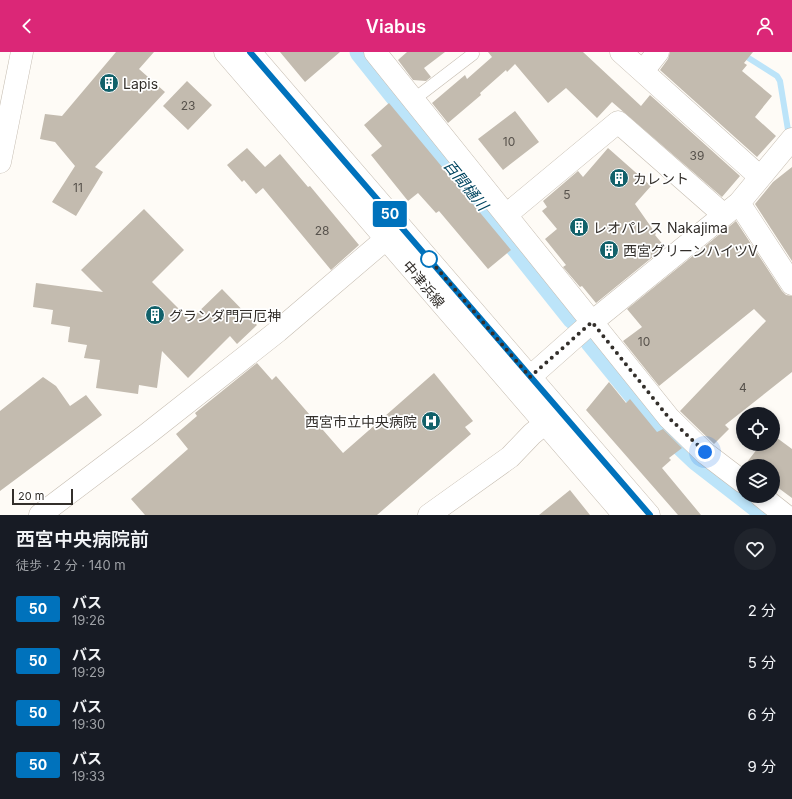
<!DOCTYPE html>
<html lang="ja">
<meta charset="utf-8">
<style>
body{margin:0;font-family:Inter,"Noto Sans JP",sans-serif;background:#20242c;color:#f1f3f6;height:100vh;display:flex;flex-direction:column;font-size:15px;white-space:nowrap}
*{box-sizing:border-box;margin:0}
p{font-size:13px;color:#9ea1a6}
.icon{flex:none;width:22px;height:22px;fill:none;stroke:currentColor;stroke-width:2;stroke-linecap:round;stroke-linejoin:round}
.map{position:relative;height:463px;overflow:hidden}
.details{display:flex;flex-direction:column;background:#171b24;flex:1}
.details>*{flex:none}
.badge{padding:0 8px;border-radius:3px;font-size:14px;line-height:26px}
.tools{position:absolute;left:736px;top:355px;display:grid;gap:8px}
.tools a{display:grid;place-items:center;width:44px;height:44px;border-radius:50%;background:#171b24;box-shadow:0 2px 6px #0003;font-size:20px}
.scale{position:absolute;left:12px;bottom:10px;width:61px;box-sizing:border-box;padding-left:4px;border:2px solid #332f2b;border-top:0;font-size:11px;line-height:14px;white-space:nowrap;color:#332f2b;-webkit-text-stroke:3px #fff;paint-order:stroke}
.you{position:absolute;width:20px;height:20px;margin:-10px;border:3px solid #fff;border-radius:50%;background:#1a73e8;box-shadow:0 0 0 6px #1a73e833}
.map>.badge{position:absolute;translate:-50% -50%;box-shadow:0 0 0 2px #fff}
.round{display:grid;place-items:center;flex:none;width:42px;height:42px;border-radius:21px;background:#20242c}
.overview{display:flex;align-items:center;justify-content:space-between;height:68px;padding:0 16px}
h1{font-size:19px;font-weight:600;line-height:30px}
ul{padding:0;list-style:none}
li{display:flex;align-items:center;gap:12px;height:52px;padding:0 16px}
li div{flex:1}
li b{display:block;font-size:15px}
li em{font-style:normal}
li .badge{min-width:44px;font-weight:700;text-align:center}
header{display:flex;justify-content:space-between;align-items:center;height:52px;padding:0 16px;background:#db2777;color:#fff;font-size:18px;font-weight:600}
.map>svg:first-child{display:block}
.lines{fill:none;stroke-linecap:round;stroke-linejoin:round}
.stream{stroke:#bce4f9;stroke-width:6}
.canal{stroke:#bce4f9;stroke-width:21}
.building{fill:#c3bbaf}
.lane-casing{stroke:#c5bcb0;stroke-width:13}
.street-casing{stroke:#c5bcb0;stroke-width:23}
.secondary-casing{stroke:#c5bcb0;stroke-width:23}
.highway-casing{stroke:#c5bcb0;stroke-width:23}
.lane{stroke:#fff;stroke-width:12}
.street{stroke:#fff;stroke-width:22}
.secondary{stroke:#fff;stroke-width:22}
.highway{stroke:#fff;stroke-width:22}
.line-casing{stroke:#fff;stroke-width:9}
.line{stroke:#0072bc;stroke-width:6}
.walk{stroke:#332f2b;stroke-width:4;stroke-dasharray:0 7.2}
.stop-dot{fill:#fff;stroke:#0072bc;stroke-width:2}
.labels{text-anchor:middle;dominant-baseline:central;stroke-width:3.5;stroke-linejoin:round;paint-order:stroke}
.number-label{font-size:12px;fill:#57524c}
.poi-label{font-size:14px;fill:#332f2b;stroke:#fff;text-anchor:start}
.street-label{font-size:14px;fill:#332f2b;stroke:#fff}
.water-label{font-size:15px;font-style:italic;fill:#004560;stroke:#fff}
</style>
<header><svg class="icon" aria-label="back" viewBox="0 0 24 24"><path d="M15 5l-7 7 7 7"/></svg>Viabus<svg class="icon" aria-label="person" viewBox="0 0 24 24"><circle cx="12" cy="8" r="4"/><path d="M4 21q1-7 8-7t8 7"/></svg></header>
<div class="map">
<svg width="792" height="463" viewBox="0 0 792 463">
<rect width="100%" height="100%" fill="#fefbf6"/>
<g class="lines">
<path class="stream" d="M739,0L777,24L780,29L788,78"/>
<path class="canal" d="M360,0L573,267
M590,289L656,370L696,408L767,463"/>
</g>
<path class="building" d="M116,0H154L139,17L165,40L95,115L103,120L76,164L52,150L75,114L55,90L40,87L45,62L62,64Z
M280,0H340L305,30Z
M407,0H445L424,16L431,25L426,29L413,28L398,8Z
M488,0H583L641,54L650,43L740,124L722,145L612,50L597,66L566,36L548,51L515,12L507,20L506,18L480,41L481,43L448,71L432,51L465,23L467,27L492,5Z
M670,0H753L744,11L747,13L742,19L772,44L755,65L776,84L757,105L660,18L668,7Z
M187,29L212,53L188,78L163,54Z
M389,51L511,198L488,217L439,159L436,161L418,141L408,149L371,103L382,94L364,73Z
M515,59L539,90L503,118L478,87Z
M247,96L265,115L280,102L308,135L310,134L359,193L331,218L263,136L256,142L244,128L242,130L227,113Z
M608,96L651,134L635,152L656,182L655,183L665,195L596,251L582,234L580,235L563,215L566,213L545,187L557,177L542,159L547,155L543,149L578,119L583,125Z
M792,115V209L755,152L773,130Z
M144,157L184,198L152,230L190,268L222,237L257,273L237,292L230,284L188,326L162,299L157,336L139,333L138,342L96,336L100,308L84,306L87,293L68,290L70,275L51,272L53,258L33,255L36,231L103,240L81,218Z
M736,169L782,239L786,243L792,244V320L725,373L729,377L714,392L680,359L766,269L754,257L659,334L623,289L642,275L627,257Z
M257,311L272,328L276,324L343,401L434,321L473,369L465,375L471,382L377,463H145L131,447L188,397L176,382L197,364L195,361Z
M43,325L56,334L70,354L86,343L102,363L0,439V359Z
M609,330L626,351L630,347L657,380L663,377L682,396L669,406L671,408L662,416L701,463H678L586,358Z
M773,383L792,397V446L773,432V414H744L761,392H773Z
M570,438L590,463H539Z"/>
<g class="lines">
<defs>
<path id="lane" d="M413,48L473,2"/>
<path id="street" d="M375,0L669,366L705,401L743,430
M621,0L759,124
M643,19L658,0
M739,151L792,232
M506,163L618,70L724,163
M530,325L592,270L739,151L792,87
M761,444L785,463
M40,463L146,383L278,279L400,175
M429,463L510,405L532,382L559,360"/>
<path id="secondary" d="M225,0L624,463
M250,0L649,463"/>
<path id="highway" d="M0,110L22,0"/>
</defs>
<use href="#lane" class="lane-casing"/>
<use href="#street" class="street-casing"/>
<use href="#secondary" class="secondary-casing"/>
<use href="#highway" class="highway-casing"/>
<use href="#lane" class="lane"/>
<use href="#street" class="street"/>
<use href="#secondary" class="secondary"/>
<use href="#highway" class="highway"/>
</g>
<g class="lines">
<defs>
<path id="line" d="M250,0L650,463"/>
</defs>
<use href="#line" class="line-casing"/>
<use href="#line" class="line"/>
<path class="walk" d="M429,207L428,206L530,325L592,270L669,366L705,400"/>
</g>
<defs>
<symbol id="building-disc" viewBox="-11 -11 22 22"><circle r="9.5" fill="#12616a" stroke="#fff"/><path d="M-4-6H4V6H1V3H-1V6H-4ZM-2.5-4.3h1.7v1.8h-1.7ZM.8-4.3h1.7v1.8H.8ZM-2.5-1h1.7V.8h-1.7ZM.8-1h1.7V.8H.8Z" fill="#fff"/></symbol>
<symbol id="hospital-disc" viewBox="-11 -11 22 22"><circle r="9.5" fill="#12616a" stroke="#fff"/><path d="M-5-5h3v3.5h4V-5h3V5h-3V1.5h-4V5h-3Z" fill="#fff"/></symbol>
</defs>
<g fill-rule="evenodd">
<use href="#building-disc" x="98" y="20" width="22" height="22"/>
<use href="#building-disc" x="608" y="115" width="22" height="22"/>
<use href="#building-disc" x="568" y="164" width="22" height="22"/>
<use href="#building-disc" x="598" y="187" width="22" height="22"/>
<use href="#building-disc" x="144" y="252" width="22" height="22"/>
<use href="#hospital-disc" x="420" y="358" width="22" height="22"/>
</g>
<circle class="stop-dot" cx="429" cy="207" r="8"/>
<g class="labels">
<g class="number-label">
<text x="188" y="53">23</text>
<text x="509" y="89">10</text>
<text x="697" y="103">39</text>
<text x="78" y="135">11</text>
<text x="567" y="142">5</text>
<text x="322" y="178">28</text>
<text x="644" y="289">10</text>
<text x="743" y="335">4</text>
</g>
<g class="poi-label">
<text x="123" y="31">Lapis</text>
<text x="633" y="126">カレント</text>
<text x="593" y="175">レオパレス Nakajima</text>
<text x="623" y="198">西宮グリーンハイツⅤ</text>
<text x="169" y="263">グランダ門戸厄神</text>
<text x="417" y="369" text-anchor="end">西宮市立中央病院</text>
</g>
<g class="street-label">
<text transform="translate(424 232) rotate(50)">中津浜線</text>
</g>
<g class="water-label">
<text transform="translate(466 133) rotate(51)">百間樋川</text>
</g>
</g>
</svg>
<div class="tools">
<a><svg class="icon" aria-label="locate" viewBox="0 0 24 24"><circle cx="12" cy="12" r="6"/><path d="M12 2v4M12 18v4M2 12h4M18 12h4"/></svg></a>
<a><svg class="icon" aria-label="layers" viewBox="0 0 24 24"><path d="M12 4l9 5-9 5-9-5zM3 14l9 5 9-5"/></svg></a>
</div>
<div class="scale">20 m</div>
<div class="you" style="left:705px;top:400px"></div>
<b class="badge" style="left:390px;top:162px;background:#0072bc;color:#fff">50</b>
</div>
<section class="details">
<div class="overview"><div><h1>西宮中央病院前</h1><p>徒歩 · 2 分 · 140 m</p></div><a class="round"><svg class="icon" aria-label="heart" viewBox="0 0 24 24"><path d="M12 20l-8-8c-3-5 5-10 8-4 3-6 11-1 8 4z"/></svg></a></div>
<ul>
<li><span class="badge" style="background:#0072bc;color:#fff">50</span><div><b>バス</b><p>19:26</p></div><em>2 分</em></li>
<li><span class="badge" style="background:#0072bc;color:#fff">50</span><div><b>バス</b><p>19:29</p></div><em>5 分</em></li>
<li><span class="badge" style="background:#0072bc;color:#fff">50</span><div><b>バス</b><p>19:30</p></div><em>6 分</em></li>
<li><span class="badge" style="background:#0072bc;color:#fff">50</span><div><b>バス</b><p>19:33</p></div><em>9 分</em></li>
</ul>
</section>
